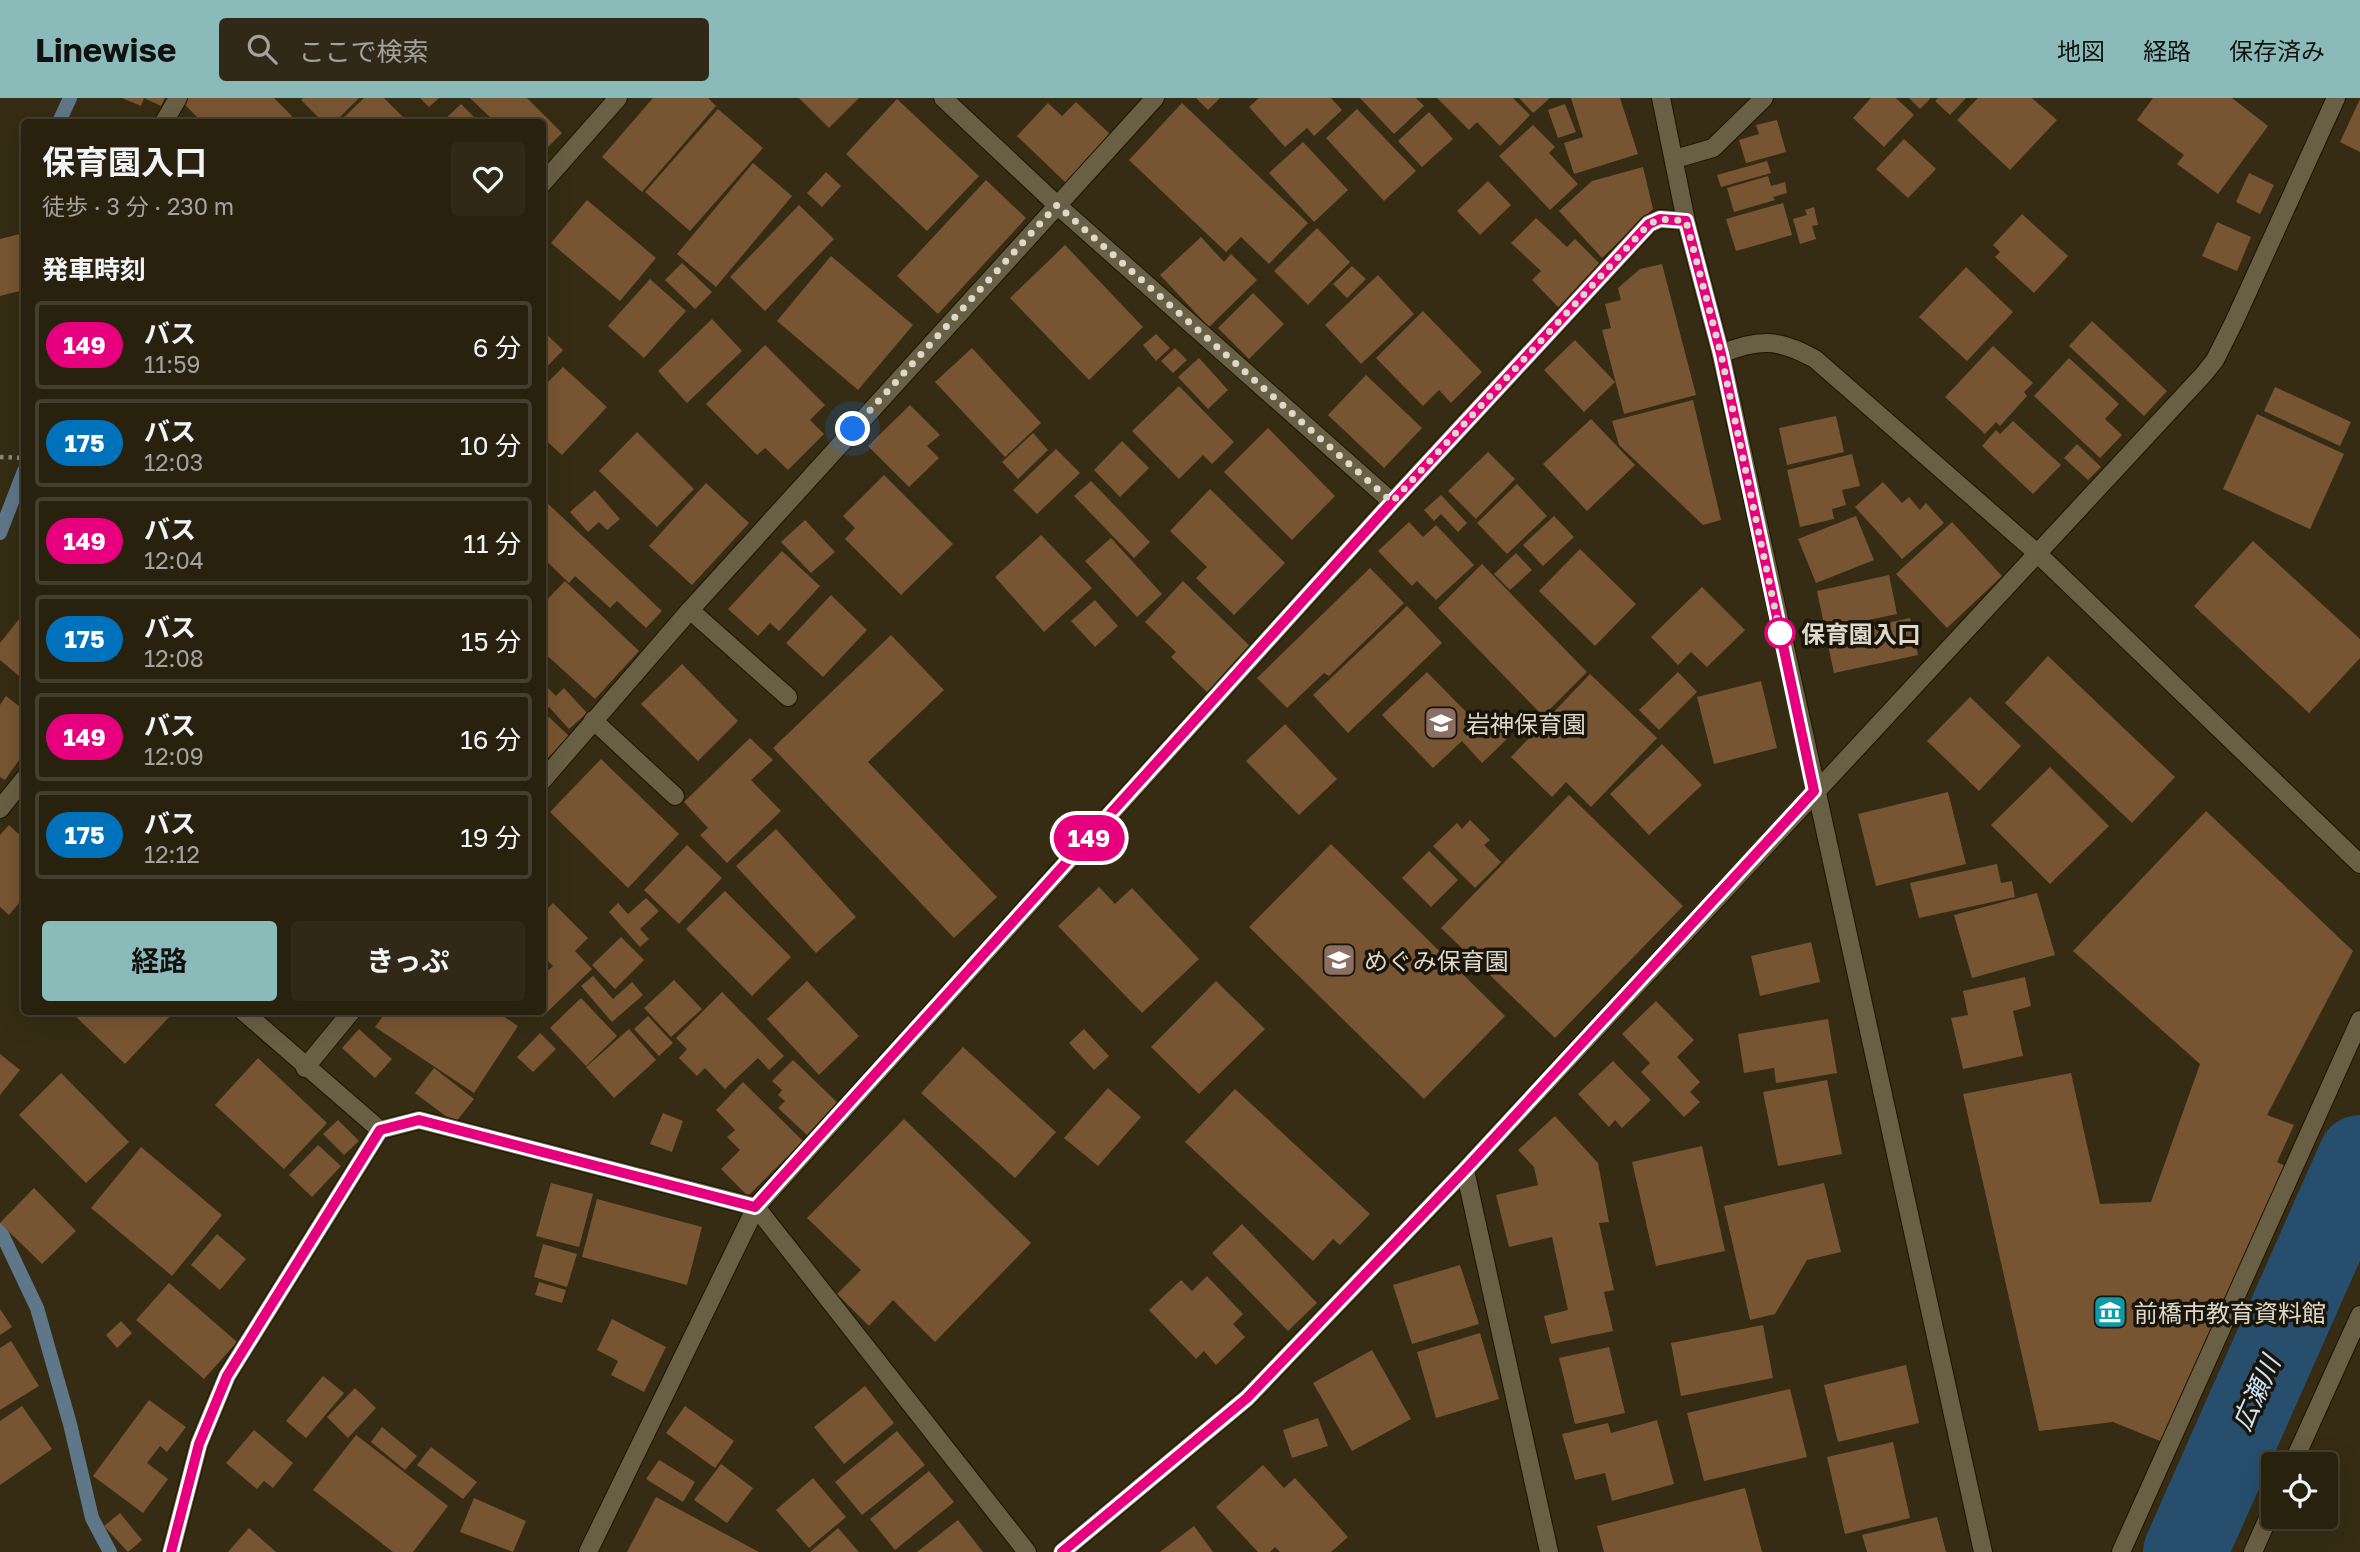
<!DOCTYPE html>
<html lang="ja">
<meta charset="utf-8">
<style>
body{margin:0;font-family:"Golos Text","Noto Sans JP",sans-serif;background:#302917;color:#f1f3f6;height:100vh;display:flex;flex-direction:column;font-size:26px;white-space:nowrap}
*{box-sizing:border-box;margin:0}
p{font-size:23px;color:#a5a39e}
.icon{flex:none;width:38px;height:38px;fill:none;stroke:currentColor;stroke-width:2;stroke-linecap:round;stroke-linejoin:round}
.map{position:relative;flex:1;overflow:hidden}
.drawer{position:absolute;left:21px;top:21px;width:525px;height:896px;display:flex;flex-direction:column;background:#28210e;border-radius:7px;box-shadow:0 7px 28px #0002,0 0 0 2px #443e2e}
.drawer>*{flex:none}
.badge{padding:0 14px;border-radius:23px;font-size:24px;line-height:46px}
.fabs{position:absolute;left:2261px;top:1354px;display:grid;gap:14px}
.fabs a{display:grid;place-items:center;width:77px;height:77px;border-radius:7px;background:#28210e;box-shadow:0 7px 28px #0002,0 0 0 2px #443e2e;font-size:35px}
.you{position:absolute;width:35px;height:35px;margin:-18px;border:5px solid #fff;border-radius:50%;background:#1a73e8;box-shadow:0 0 0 10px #1a73e833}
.map>.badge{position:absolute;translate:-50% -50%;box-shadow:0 0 0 4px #fff}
h2{padding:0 21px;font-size:26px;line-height:63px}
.round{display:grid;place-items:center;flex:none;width:74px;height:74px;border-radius:7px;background:#302917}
.overview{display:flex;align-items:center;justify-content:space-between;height:119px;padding:0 21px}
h1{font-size:33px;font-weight:700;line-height:52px}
.primary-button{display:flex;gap:14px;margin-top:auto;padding:14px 21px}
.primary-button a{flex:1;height:80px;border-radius:7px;background:#8bbbb9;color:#111;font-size:28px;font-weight:700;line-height:80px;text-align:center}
.primary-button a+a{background:#302917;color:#f1f3f6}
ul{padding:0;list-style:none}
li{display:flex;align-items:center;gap:21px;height:88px;margin:0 14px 10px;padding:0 7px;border:4px solid #443e2e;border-radius:7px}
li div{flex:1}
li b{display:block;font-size:26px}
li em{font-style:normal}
li .badge{min-width:77px;font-weight:700;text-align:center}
header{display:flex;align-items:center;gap:42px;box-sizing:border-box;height:98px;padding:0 35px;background:#8bbbb9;color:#111}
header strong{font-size:33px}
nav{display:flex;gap:38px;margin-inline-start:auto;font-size:24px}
.search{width:490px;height:63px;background:#302917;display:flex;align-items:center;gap:18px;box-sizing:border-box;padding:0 24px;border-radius:7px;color:#a5a39e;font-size:26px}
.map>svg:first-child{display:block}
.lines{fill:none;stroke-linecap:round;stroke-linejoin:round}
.stream{stroke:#5e7789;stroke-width:14}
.river{stroke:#274e6d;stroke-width:84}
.building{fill:#785532}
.lane-casing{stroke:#1d1400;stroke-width:20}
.street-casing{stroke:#1d1400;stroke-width:20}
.secondary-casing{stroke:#1d1400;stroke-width:20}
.path{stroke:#8e8773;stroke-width:4.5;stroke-dasharray:3.5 5;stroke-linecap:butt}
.lane{stroke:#695f44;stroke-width:18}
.street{stroke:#695f44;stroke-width:18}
.secondary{stroke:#695f44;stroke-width:18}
.line-casing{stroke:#fff;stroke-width:16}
.line{stroke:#e6007e;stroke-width:10}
.walk{stroke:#ddd8c9;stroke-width:7;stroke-dasharray:0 12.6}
.stop-dot{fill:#fff;stroke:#e6007e;stroke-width:3.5}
.labels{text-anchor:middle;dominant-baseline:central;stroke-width:7;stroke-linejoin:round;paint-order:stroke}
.stop-label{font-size:24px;font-weight:bold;fill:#ddd8c9;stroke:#19150a;text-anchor:start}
.poi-label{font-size:24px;fill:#ddd8c9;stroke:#19150a;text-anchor:start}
.water-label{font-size:26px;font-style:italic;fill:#cde5fb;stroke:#19150a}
</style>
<header>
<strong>Linewise</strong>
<div class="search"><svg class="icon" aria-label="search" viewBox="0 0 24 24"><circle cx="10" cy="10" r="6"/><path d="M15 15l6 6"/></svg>ここで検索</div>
<nav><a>地図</a><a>経路</a><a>保存済み</a></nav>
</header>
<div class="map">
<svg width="2360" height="1454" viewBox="0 0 2360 1454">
<rect width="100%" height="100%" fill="#352c13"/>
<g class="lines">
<path class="stream" d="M59,24L70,0
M0,435L24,373
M0,1132L37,1210L70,1326L92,1420L110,1454"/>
<path class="river" d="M2185,1454L2360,1059"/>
</g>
<path class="building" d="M122,0H165L161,8L144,0L141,8Z
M185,0H274L292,18L286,24H202L182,4Z
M303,0H359L335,24H323L301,2Z
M364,0H384L407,23L339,24Z
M420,0H439L429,9Z
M470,0H527L562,35L542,55V24H495Z
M653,0H708L716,8L642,94L602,59Z
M799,0H859L829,30Z
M1196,0H1220L1208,12Z
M1259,0H1331L1342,12L1314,38L1307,30L1285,49L1249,9Z
M1360,0H1416L1424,8L1394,36Z
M1437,0H1513L1530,17L1500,48L1477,24L1469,32Z
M1519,0H1550L1533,15Z
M1571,0H1620L1638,56L1574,76L1564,45L1583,39Z
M1871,0H1896L1914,17L1884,49L1853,20Z
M1909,0H1931L1920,11Z
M1938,0H1966L1950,17L1935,3Z
M1978,0H2032L2057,22L2010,72L1957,22Z
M2153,0H2232L2268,28L2218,96L2177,66L2184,57L2137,22Z
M897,1L979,78L927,133L846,56Z
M2360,1V54L2340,44Z
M1076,4L1111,37L1066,85L1017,38L1048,5L1062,18Z
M1182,5L1308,125L1269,166L1241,139L1226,154L1129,62Z
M461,6L479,24H442Z
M1565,6L1576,34L1558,40L1548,12Z
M718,11L763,50L690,133L645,94Z
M1357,11L1416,73L1384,103L1326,40Z
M1429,14L1453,41L1422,69L1398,43Z
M1777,22L1786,54L1746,65L1739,42L1759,36L1756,27Z
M1533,27L1555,49L1549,55L1578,86L1550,112L1499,58Z
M1904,41L1936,71L1908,100L1876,71Z
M1303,44L1348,92L1314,124L1269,75Z
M1767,63L1771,75L1721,89L1717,77Z
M753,65L792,98L716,189L677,156Z
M1643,69L1653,111L1602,160L1559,113L1592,83Z
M826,74L841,88L822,109L807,95Z
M2249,75L2274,87L2260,116L2236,104Z
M1768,78L1771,88L1785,84L1787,95L1773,99L1775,102L1734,114L1727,90Z
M986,82L1026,120L938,216L897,178Z
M1488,83L1511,107L1480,137L1457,113Z
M587,102L656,160L620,203L551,145Z
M1783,105L1792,137L1736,153L1726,121Z
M799,107L834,141L765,213L730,179Z
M1814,109L1818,127L1812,128L1816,141L1800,146L1793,121L1807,117L1805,112Z
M2022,116L2068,158L2034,195L1995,159L2000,154L1993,147Z
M1536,120L1567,149L1575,141L1602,168L1560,211L1532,182L1541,173L1511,145Z
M2217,124L2251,139L2237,173L2202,158Z
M1317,130L1350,164L1308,207L1274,173Z
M20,136L24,152V192L0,198V141Z
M1201,139L1224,164L1231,156L1257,182L1209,229L1160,177Z
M1065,147L1143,229L1089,282L1010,200Z
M831,158L913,227L858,292L777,223Z
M682,165L712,194L695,211L665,182Z
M1662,166L1696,297L1624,316L1602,232L1611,230L1605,206L1621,202L1618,190L1640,171Z
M1352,168L1366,181L1347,200L1333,186Z
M1966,169L2013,214L1967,263L1919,219Z
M1378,177L1414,216L1361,266L1325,227Z
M650,181L686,213L644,260L608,228Z
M1253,195L1284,226L1249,261L1218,230Z
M1423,213L1482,274L1451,305L1439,292L1423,308L1376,260Z
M712,221L742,253L687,305L658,273Z
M2092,223L2167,293L2144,318L2069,248Z
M542,232L563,252L542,274Z
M1156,236L1170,250L1156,263L1143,247Z
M1575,242L1615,284L1584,314L1544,272Z
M765,247L825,307L810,322L824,336L788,372L765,350L757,357L706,306Z
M1993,248L2033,285L2024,294L2027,298L2000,328L1996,324L1985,336L1945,299Z
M972,250L1041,325L1005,359L935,284Z
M1175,250L1187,262L1173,275L1161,263Z
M1199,260L1228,292L1208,311L1178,279Z
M2069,260L2119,306L2105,321L2122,337L2100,360L2034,298Z
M563,269L607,309L562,357L542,339V290Z
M1366,277L1422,330L1384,370L1328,317Z
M1179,288L1234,344L1212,366L1203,357L1179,381L1132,333Z
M2275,289L2351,324L2340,348L2264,313Z
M1693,302L1721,422L1703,427L1619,347L1612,323Z
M910,307L940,337L927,348L939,360L909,389L868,348Z
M2257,316L2344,356L2310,431L2223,391Z
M1836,318L1844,354L1787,367L1779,330Z
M1591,321L1635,367L1587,413L1543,366Z
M2013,323L2061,367L2033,396L1982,348L1996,332L2000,336Z
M1268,330L1335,398L1292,442L1224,374Z
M637,334L694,391L657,429L599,373Z
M1033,335L1048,352L1018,381L1002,364Z
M1122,343L1149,370L1120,399L1094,372Z
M2077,346L2101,369L2088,382L2064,360Z
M1056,351L1080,375L1037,416L1013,392Z
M1488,354L1515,381L1476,421L1448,393Z
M1852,356L1860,388L1842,392L1846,407L1832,411L1834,421L1800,429L1787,372Z
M884,377L953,446L901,497L845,441L855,430L843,418Z
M1091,383L1150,444L1134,460L1074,398Z
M1883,384L1902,405L1909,399L1920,412L1926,405L1944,425L1902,461L1855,409Z
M706,385L749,425L692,487L649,448Z
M1517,386L1547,418L1507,456L1477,425Z
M1210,391L1285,465L1234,517L1196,480L1207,469L1170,433Z
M595,392L620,421L607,432L599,424L588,434L570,414Z
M1441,397L1467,425L1458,434L1441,416L1434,423L1424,412Z
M542,400L662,513L646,530L617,503L610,510L575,478L569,485L542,459Z
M1554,418L1574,439L1543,468L1523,447Z
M1856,418L1874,462L1816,485L1798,441Z
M805,422L835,454L811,475L781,444Z
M1409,424L1423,439L1436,427L1474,467L1436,502L1417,483L1412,488L1378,453Z
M1952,424L2002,478L1947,530L1896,476Z
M1041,437L1092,490L1044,534L995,479Z
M1111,440L1162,496L1137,519L1085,463Z
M2253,443L2360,541V560L2309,615L2194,508Z
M1580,451L1636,506L1595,548L1539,493Z
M782,453L820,488L779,533L770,525L758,538L728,511Z
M1516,455L1532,472L1510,492L1494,476Z
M1482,466L1587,574L1543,618L1438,510Z
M1370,470L1404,505L1329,578L1324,575L1287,610L1257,580Z
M1889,477L1897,516L1825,531L1817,493Z
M565,483L639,553L595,601L542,553V507Z
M1183,483L1252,550L1208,595L1171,559L1176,554L1145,524Z
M1702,489L1745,532L1707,569L1691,554L1678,567L1651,539Z
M831,497L867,532L823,579L786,545Z
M1095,502L1118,528L1095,549L1071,523Z
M1407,508L1442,545L1348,635L1313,597Z
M24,515V582L0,562V545Z
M1910,520L1918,557L1834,575L1826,538Z
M891,537L944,592L868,664L997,799L954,840L773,650Z
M2048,558L2175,679L2132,725L2005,605Z
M682,566L738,623L698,663L641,606Z
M1427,574L1474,622L1483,614L1508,640L1482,665L1462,643L1433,670L1382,617Z
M1678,574L1697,594L1659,632L1639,612Z
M1590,576L1657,640L1591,709L1566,684L1552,699L1511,659Z
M1761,583L1777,650L1714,666L1697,599Z
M542,584L556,598L564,590L587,615L569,631L549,609L545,613L542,610Z
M6,598L24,612V655L5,682L0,679V607Z
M1970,599L2021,648L1979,693L1927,643Z
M549,619L569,638L542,666V625Z
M1285,626L1337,681L1299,717L1246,663Z
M750,640L773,662L751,682L781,713L727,765L700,737L708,730L684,704Z
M1662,646L1702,687L1649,737L1610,696Z
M601,661L679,736L628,790L550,714Z
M2050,669L2109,728L2050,786L1991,727Z
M1948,694L1966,766L1876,788L1858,716Z
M1569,697L1683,808L1555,940L1441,830Z
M2206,713L2353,853L2267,1017L2294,1027L2277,1064L2289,1070L2165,1345L2113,1324L2039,1333L1963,996L2071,975L2100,1106L2151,1104L2200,966L2073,853Z
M1470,722L1490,742L1484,747L1501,764L1475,790L1433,748L1457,725L1462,731Z
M9,727L24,741V799L9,817L0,809V737Z
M776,731L856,819L816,855L736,768Z
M1331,746L1505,918L1424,1001L1249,829Z
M687,747L722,780L679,826L644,792Z
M1429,753L1458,782L1431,809L1402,780Z
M1997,766L2001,785L2012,783L2015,799L1919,820L1910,785Z
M1099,789L1115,806L1132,790L1199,861L1142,915L1058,828Z
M725,793L791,859L752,898L686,831Z
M2037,795L2055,857L1972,880L1954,817Z
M646,800L659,813L640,831L649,841L640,849L609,814L618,805L628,816Z
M553,805L588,840L575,853L592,871L542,919L537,914H542V878L553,868L542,857V816Z
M621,839L644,862L615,891L592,867Z
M1811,844L1820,884L1760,898L1751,858Z
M593,878L613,901L632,884L643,897L612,924L581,888Z
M2025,879L2031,908L2013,913L2023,958L1963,971L1951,920L1968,917L1963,893Z
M674,882L702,911L671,939L644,910Z
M807,883L859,938L819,977L767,921Z
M1216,883L1265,931L1199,996L1151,949Z
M722,894L784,958L769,972L758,960L725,991L705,970L697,978L679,960L687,951L676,940Z
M581,900L617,938L586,968L550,930Z
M1656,903L1694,942L1677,959L1700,984L1690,994L1700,1004L1684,1019L1641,974L1650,965L1622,936Z
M71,914H174L125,966Z
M386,914H497L518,928L474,995L375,929Z
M648,918L673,945L659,958L634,931Z
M1828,921L1837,975L1776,985L1774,970L1744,975L1738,936Z
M359,931L392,961L375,980L342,950Z
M629,931L656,962L614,1000L586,969Z
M1084,931L1109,958L1094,972L1069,945Z
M540,935L556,951L533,974L517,959Z
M963,949L1056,1034L1015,1080L921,995Z
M0,956L20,972L0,997Z
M258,960L327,1025L284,1071L215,1007Z
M793,962L837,1004L807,1037L778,1010L785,1003L778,997L782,992L772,983Z
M1613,963L1651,1002L1622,1030L1615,1022L1609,1029L1578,996Z
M434,970L474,1001L455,1025L415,995Z
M61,975L129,1044L86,1085L19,1017Z
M1827,982L1842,1056L1778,1068L1763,994Z
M743,984L803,1043L748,1098L721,1071L740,1052L727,1039L735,1032L716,1012Z
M1108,990L1141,1019L1098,1068L1064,1040Z
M1235,991L1370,1116L1340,1147L1333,1141L1313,1163L1185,1044Z
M663,1015L683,1023L672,1054L650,1046Z
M1555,1018L1598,1065L1609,1124L1599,1125L1614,1192L1604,1194L1613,1233L1551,1246L1544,1218L1568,1212L1552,1139L1509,1149L1496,1097L1538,1087L1534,1069L1518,1052Z
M904,1021L1031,1145L935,1244L893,1202L869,1228L837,1196L861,1172L807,1120Z
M338,1022L359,1043L344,1057L323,1036Z
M318,1047L341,1068L312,1099L289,1077Z
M1702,1048L1725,1153L1656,1168L1632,1064Z
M141,1049L222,1117L172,1178L91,1110Z
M551,1085L593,1096L579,1149L536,1138Z
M1824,1085L1841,1154L1807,1162L1775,1216L1750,1222L1724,1108Z
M34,1090L76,1133L42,1166L0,1125Z
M597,1101L702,1129L687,1187L582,1159Z
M1242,1126L1317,1205L1288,1233L1212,1155Z
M217,1136L246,1161L220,1192L191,1167Z
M543,1146L577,1156L567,1189L534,1179Z
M1460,1167L1479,1226L1412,1246L1393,1187Z
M1207,1178L1243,1216L1233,1226L1245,1239L1216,1267L1204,1253L1196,1261L1149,1212L1181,1182L1192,1193Z
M539,1184L566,1192L562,1205L535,1197Z
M169,1185L237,1244L204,1281L136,1222Z
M0,1211L12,1229L0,1237Z
M612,1221L666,1249L644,1294L611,1277L618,1263L597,1252Z
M121,1223L132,1235L117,1250L106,1237Z
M1763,1227L1773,1280L1681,1298L1671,1245Z
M1480,1235L1499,1301L1436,1320L1417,1254Z
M11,1243L39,1288L0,1312V1250Z
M1609,1249L1625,1315L1575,1326L1559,1260Z
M1372,1252L1411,1321L1352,1353L1313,1285Z
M1906,1267L1919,1325L1838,1344L1824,1287Z
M323,1278L344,1295L306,1340L286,1323Z
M865,1288L894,1325L844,1366L814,1329Z
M355,1290L376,1310L348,1340L327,1319Z
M1790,1291L1807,1359L1704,1383L1687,1315Z
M149,1302L186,1329L167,1354L160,1348L147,1365L168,1381L143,1415L93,1378Z
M22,1308L52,1351L0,1387V1323Z
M685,1308L734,1343L715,1370L666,1335Z
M1318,1320L1328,1348L1292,1360L1283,1332Z
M1657,1322L1674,1386L1612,1403L1605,1375L1575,1382L1562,1336L1608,1325L1611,1335Z
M382,1329L417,1358L405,1372L371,1344Z
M254,1332L293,1365L273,1390L264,1383L257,1391L226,1365Z
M897,1333L925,1367L862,1417L835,1384Z
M356,1337L448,1408L413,1454H393L313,1392Z
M1893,1344L1910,1420L1845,1436L1827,1359Z
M431,1349L477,1384L463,1401L417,1367Z
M659,1362L695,1384L683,1404L646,1381Z
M721,1366L753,1390L727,1425L694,1402Z
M1263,1367L1284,1390L1295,1380L1348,1439L1331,1454H1280L1275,1449L1270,1454H1258L1216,1409Z
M929,1373L954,1404L895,1452L870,1421Z
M813,1380L846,1419L809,1450L776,1412Z
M1745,1390L1762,1454H1604L1597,1428Z
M656,1399L759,1454H627Z
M474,1400L526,1423L513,1454L460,1434Z
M120,1415L142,1442L128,1454L104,1428Z
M1937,1419L1946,1454H1867L1862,1437Z
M958,1422L983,1454H917Z
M1194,1428L1213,1454H1160Z
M249,1430L276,1454H228Z
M838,1430L859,1454H810Z"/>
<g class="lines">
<defs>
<path id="lane" d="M164,24L178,0
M1675,61L1713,50L1764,0
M690,512L788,599
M593,622L675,698
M244,914L380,1032
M171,1454L199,1346L227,1278L380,1032L419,1022L756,1109L1027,1454
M2121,1454L2360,922"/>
<path id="street" d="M943,0L1057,107L1392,404
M542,86L618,0
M1721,256C1759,240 1779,241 1815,261L2037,455L2360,766
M542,683L690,512L1155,0
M0,711L24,681
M305,970L351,914
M1465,1072L1549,1454
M2292,1367L2360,1217
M588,1454L756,1109L1392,404L1649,126L1660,121L1686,123
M1062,1454L1247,1300L1465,1072L2203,277L2215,262L2234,224L2336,0
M2253,1454L2273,1409"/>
<path id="secondary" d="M1661,0L1686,123L1721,256L1983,1454"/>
</defs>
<use href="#lane" class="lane-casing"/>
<use href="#street" class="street-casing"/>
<use href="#secondary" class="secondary-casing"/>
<path class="path" d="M0,359L24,360"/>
<use href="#lane" class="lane"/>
<use href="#street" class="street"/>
<use href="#secondary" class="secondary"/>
</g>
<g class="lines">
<defs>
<path id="line" d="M171,1454L199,1346L227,1278L380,1032L419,1022L755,1109L1392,404L1649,126L1660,121L1686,123L1721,256L1814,693L1465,1072L1247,1300L1062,1454"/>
</defs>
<use href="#line" class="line-casing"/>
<use href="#line" class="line"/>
<path class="walk" d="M853,331L1057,107L1392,404L1649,126L1660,121L1686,123L1721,256L1780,535"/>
</g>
<defs>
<symbol id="school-square" viewBox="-11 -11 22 22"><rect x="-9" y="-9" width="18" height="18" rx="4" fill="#8d6e63" stroke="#19150a"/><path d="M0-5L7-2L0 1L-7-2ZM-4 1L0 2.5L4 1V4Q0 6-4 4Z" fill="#fff"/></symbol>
<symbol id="museum-square" viewBox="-11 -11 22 22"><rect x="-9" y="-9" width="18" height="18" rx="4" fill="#0f9aa8" stroke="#19150a"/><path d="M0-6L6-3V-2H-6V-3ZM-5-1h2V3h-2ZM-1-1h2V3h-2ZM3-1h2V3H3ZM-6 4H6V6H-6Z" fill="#fff"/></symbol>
</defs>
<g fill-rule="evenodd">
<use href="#school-square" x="1422" y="606" width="38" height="38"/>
<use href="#school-square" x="1320" y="843" width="38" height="38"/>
<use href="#museum-square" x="2091" y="1195" width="38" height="38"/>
</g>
<circle class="stop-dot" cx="1780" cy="535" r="14"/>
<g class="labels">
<g class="stop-label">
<text x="1801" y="535">保育園入口</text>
</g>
<g class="poi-label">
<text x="1466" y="625">岩神保育園</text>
<text x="1364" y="862">めぐみ保育園</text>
<text x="2134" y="1214">前橋市教育資料館</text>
</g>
<g class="water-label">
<text transform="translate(2256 1295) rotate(-66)">広瀬川</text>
</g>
</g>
</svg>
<div class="fabs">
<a><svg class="icon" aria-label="locate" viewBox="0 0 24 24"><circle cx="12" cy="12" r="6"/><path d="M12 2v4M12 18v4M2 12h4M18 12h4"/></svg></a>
</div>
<div class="you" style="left:853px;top:331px"></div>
<b class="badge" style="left:1089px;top:740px;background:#e6007e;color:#fff">149</b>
<section class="drawer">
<div class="overview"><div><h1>保育園入口</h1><p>徒歩 · 3 分 · 230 m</p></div><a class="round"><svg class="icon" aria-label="heart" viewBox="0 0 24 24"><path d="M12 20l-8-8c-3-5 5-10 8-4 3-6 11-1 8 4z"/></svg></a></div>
<h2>発車時刻</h2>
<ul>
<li><span class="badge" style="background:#e6007e;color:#fff">149</span><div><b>バス</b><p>11:59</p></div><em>6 分</em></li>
<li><span class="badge" style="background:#0072bc;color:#fff">175</span><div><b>バス</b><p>12:03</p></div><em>10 分</em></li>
<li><span class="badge" style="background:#e6007e;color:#fff">149</span><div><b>バス</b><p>12:04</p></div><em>11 分</em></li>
<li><span class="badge" style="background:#0072bc;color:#fff">175</span><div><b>バス</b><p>12:08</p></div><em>15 分</em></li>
<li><span class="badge" style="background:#e6007e;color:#fff">149</span><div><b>バス</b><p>12:09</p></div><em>16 分</em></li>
<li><span class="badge" style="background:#0072bc;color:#fff">175</span><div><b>バス</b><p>12:12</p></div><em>19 分</em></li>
</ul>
<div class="primary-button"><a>経路</a><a>きっぷ</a></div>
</section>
</div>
